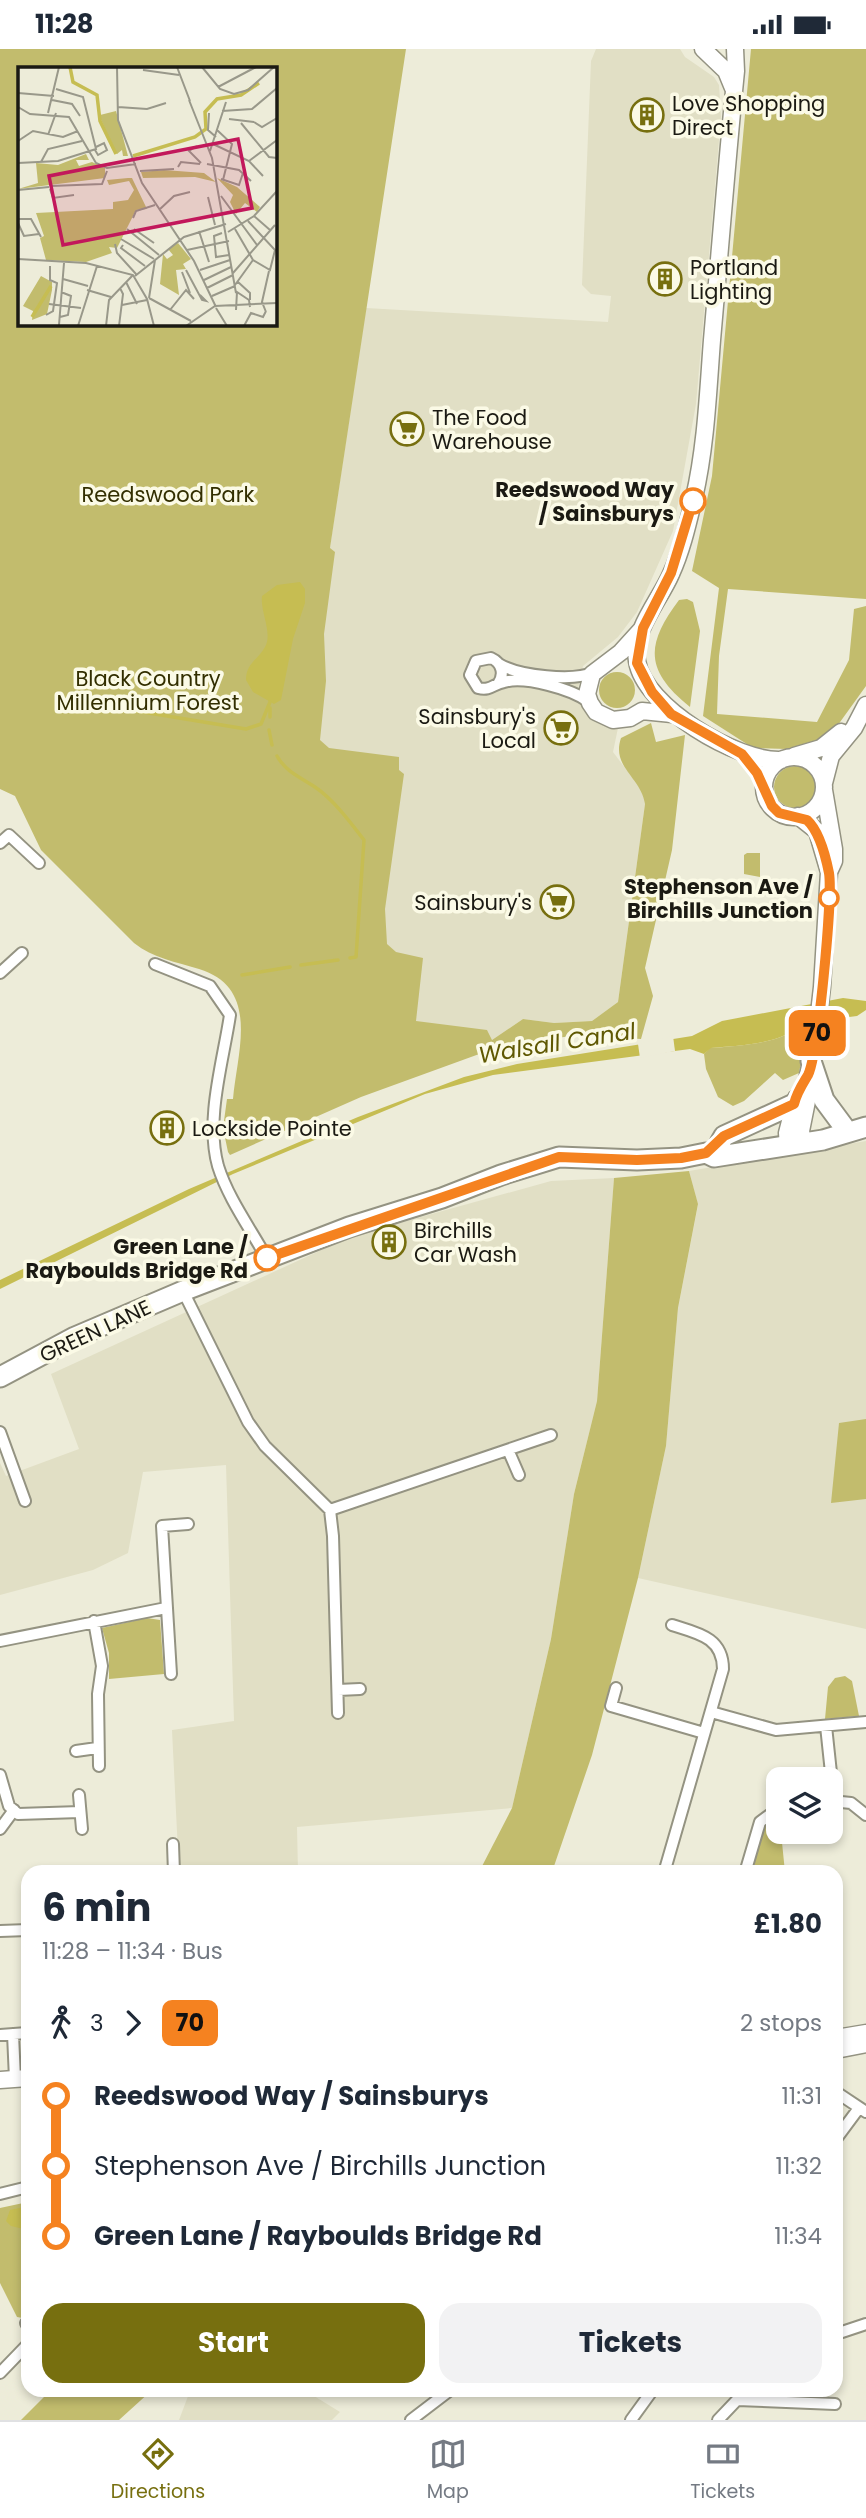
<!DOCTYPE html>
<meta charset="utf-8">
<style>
body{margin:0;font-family:Poppins,sans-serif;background:#f2f2f3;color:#1f2937;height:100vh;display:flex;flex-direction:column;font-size:26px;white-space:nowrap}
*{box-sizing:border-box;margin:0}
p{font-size:23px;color:#747a83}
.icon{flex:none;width:38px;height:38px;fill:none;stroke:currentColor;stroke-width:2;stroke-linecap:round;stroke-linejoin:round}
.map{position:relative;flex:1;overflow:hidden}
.drawer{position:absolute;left:21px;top:1816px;width:822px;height:532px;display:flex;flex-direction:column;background:#fff;border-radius:21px;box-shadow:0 4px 10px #0003}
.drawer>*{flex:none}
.badge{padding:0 14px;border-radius:10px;font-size:24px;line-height:46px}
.fabs{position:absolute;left:766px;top:1718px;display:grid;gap:14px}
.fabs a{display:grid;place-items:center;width:77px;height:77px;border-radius:14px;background:#fff;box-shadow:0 4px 10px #0003;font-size:35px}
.map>.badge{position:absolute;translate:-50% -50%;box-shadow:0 0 0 4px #fff}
.legs{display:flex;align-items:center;gap:10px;height:77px;padding:0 21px;font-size:23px}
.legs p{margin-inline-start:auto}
.head{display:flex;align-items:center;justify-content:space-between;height:119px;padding:0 21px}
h1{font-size:38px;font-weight:700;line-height:52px}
.cta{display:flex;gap:14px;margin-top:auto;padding:14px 21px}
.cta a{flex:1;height:80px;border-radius:21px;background:#776f0f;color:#fff;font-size:28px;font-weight:700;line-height:80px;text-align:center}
.cta a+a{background:#f2f2f3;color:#1f2937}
ul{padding:0 21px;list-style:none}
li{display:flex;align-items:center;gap:24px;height:70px;font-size:26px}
li i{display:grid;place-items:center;width:10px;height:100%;margin:0 9px;background:currentColor}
li i::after{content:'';width:18px;height:18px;margin:-9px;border:5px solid;border-radius:50%;background:#fff}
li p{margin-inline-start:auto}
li:first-child i{background:linear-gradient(#0000 50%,currentColor 0)}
li:last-child i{background:linear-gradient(currentColor 50%,#0000 0)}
.status{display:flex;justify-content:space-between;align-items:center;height:49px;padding:0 35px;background:#fff;direction:ltr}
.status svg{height:19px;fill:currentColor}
.tab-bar{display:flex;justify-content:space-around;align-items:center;height:98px;border-top:2px solid #e0e1e3;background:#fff;font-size:19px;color:#747a83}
.tab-bar a{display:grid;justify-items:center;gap:4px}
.tab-bar .selected{color:#776f0f}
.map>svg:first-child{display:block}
.built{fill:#e1dfc5}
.green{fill:#c2bc6d;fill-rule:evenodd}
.water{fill:#c6bd52}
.pier{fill:#edecd9}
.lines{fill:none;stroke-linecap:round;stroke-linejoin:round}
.stream{stroke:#c6bd52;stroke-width:3.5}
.street-casing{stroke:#949382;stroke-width:14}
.secondary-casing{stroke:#949382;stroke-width:19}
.highway-casing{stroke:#949382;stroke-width:23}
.street{stroke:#fff;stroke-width:10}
.secondary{stroke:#fff;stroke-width:16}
.highway{stroke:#fff;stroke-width:19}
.line-1-casing{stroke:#fff;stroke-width:16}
.line-1{stroke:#f58220;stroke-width:10}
.stop-1-dot{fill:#fff;stroke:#f58220;stroke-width:3.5}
.labels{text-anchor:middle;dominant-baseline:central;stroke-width:7;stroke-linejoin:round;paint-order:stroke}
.poi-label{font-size:21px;fill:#1b1a13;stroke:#fbfae6;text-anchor:start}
.stop-label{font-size:21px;font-weight:bold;fill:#1b1a13;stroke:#fbfae6;text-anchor:end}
.park-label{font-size:21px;fill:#322e00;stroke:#fbfae6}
.street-label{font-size:21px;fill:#1b1a13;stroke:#fbfae6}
.water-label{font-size:23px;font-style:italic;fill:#5f5802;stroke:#fbfae6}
.inset-river{fill:none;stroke:#c6bd52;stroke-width:3.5}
.inset-road{fill:none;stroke:#99988a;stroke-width:2}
.view{fill:#c2185b;fill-opacity:0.15;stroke:#c2185b;stroke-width:3.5}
.inset-edge{fill:none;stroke:#1b1a13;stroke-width:3.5}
</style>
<div class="status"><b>11:28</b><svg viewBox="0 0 49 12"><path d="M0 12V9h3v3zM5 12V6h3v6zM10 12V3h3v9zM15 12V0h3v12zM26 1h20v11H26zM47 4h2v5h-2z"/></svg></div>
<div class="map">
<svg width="866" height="2371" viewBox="0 0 866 2371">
<rect width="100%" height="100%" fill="#edecd9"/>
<path class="built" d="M596,0H680L685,8L714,28L719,36L721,68L696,355L673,482L637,563L618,588L583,617L576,649L600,675L618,679L613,703L644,744L645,755L618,953L592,972L554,974L523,970L492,991L435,1004L375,905L299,704L366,259L608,273L611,247L591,245L582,236L591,12Z
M866,1092V1580L638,1529L666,1397L678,1259L698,1156L689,1122Z
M614,1129L597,1352L574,1445L551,1590L512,1759L297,1778L298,1823H179L172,1681L234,1672L226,1416L143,1423L128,1504L93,1521L0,1546V1414L6,1427L79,1400L51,1325L352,1187L551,1132Z
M190,2342H306L340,2363L332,2371H179Z"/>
<path class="green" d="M0,0H406L330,499L335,503L324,585L326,632L320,691L329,699L399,708V721L404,725L385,860L387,895L396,903L423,909L416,972L487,981L492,991L523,970L554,974L592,972L618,953L645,755C641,728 611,718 621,689L651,674L656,693L685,686L672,801L645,919L653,947L641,990L579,986L504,996L361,1048L230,1106L228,1103L223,1079L227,1050H233C237,1003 261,939 199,920C176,913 153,909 134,894L41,801L15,747L0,740ZM19,19H275V275H19Z
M751,0H866V550L728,540L719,607L717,665L817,673L849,611L854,560L866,557V637L830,687L787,700L753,699L703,667L719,539L692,522L712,427Z
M687,550L693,553L700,582L690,658C645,622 645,596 679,551Z
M599 641a18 18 0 1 1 36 0a18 18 0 1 1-36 0Z
M774 738a21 21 0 1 1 42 0a21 21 0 1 1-42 0Z
M747,804H760V828L744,825V806Z
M808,973L799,1024L783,1031L775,1024L744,1052L733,1057L718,1048L706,1020L704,1005L710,999C736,997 786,995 802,974Z
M689,1122L698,1155L678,1259L666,1397L638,1529L592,1706L552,1823H479L512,1759L551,1590L574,1445L597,1352L614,1129Z
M866,1370V1450L831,1454L839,1374Z
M147,1569L160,1571L164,1625L109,1630V1604L102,1579Z
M845,1627L852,1632L859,1667L825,1670L828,1638L835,1629Z
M779,1764L785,1823L752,1824L764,1778Z
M28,2153V2270L17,2268L0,2234V2159Z
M50,2342H151L119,2371H21Z"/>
<path class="water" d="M300,533L305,540V554L293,590L281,651L274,655L253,643L246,631C246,614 258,611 265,598C273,584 260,563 262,547L277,536Z
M843,949L866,952V961L857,967L802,974C786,995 736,997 711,999L704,1005L690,1000L493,1026L425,1045L233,1125L0,1240V1231L189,1140L358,1068L464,1028L517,1015L692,987L722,972Z
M28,2157V2181L11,2177L6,2172L10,2161Z"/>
<path class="pier" d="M673,987L675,1002L640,1009L638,995Z"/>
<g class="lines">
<path class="stream" d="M70,651L246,680L261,675L270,653
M270,668V659
M269,681L272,696
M277,707C286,723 300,728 315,738C334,751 350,773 364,791L356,908L350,909
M301,916L338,911
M242,926L290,918"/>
<defs>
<path id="street" d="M499,615C519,627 574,633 594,623
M498,635C505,625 502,614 491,609L476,612L470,626L478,639C491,642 493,635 504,633C525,627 572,640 589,653
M0,794L9,786L39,814
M155,915L210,937L230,966C223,1013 205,1070 218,1117C228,1149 250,1179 266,1208
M0,924L22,904
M183,1242L248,1373L265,1397L330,1461L333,1487L338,1664
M0,1383L25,1452
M509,1403L519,1426
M330,1461L551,1386
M94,1572L102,1617L98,1645L99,1717
M0,1592L166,1559
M171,1625L162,1477L188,1475
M616,1639L611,1657L704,1684
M338,1641L360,1640
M711,1663L776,1681L866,1673
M826,1677L834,1752
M76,1702L97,1699
M0,1726L9,1757L18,1765L80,1763
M79,1746L82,1780
M831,1752L851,1754L866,1766
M0,1780L14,1761
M173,1795L174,1824
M664,1824L723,1620C723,1588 697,1584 672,1576
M745,1824L760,1773L779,1759
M0,1882L28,1881
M13,1985L15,2030
M0,1986L27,1984
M836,2043L866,2063
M836,2090L859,2059
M0,2145L28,2138
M26,2274L28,2277
M836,2285L866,2275
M0,2324L28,2295
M411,2371L449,2342
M631,2371L652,2342
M718,2371L737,2351L835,2355"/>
<path id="secondary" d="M703,0L726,22L733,39
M735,0L736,22C727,111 720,201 712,291C708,343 706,397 694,449C688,474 682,501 671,525C660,551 632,581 637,612C644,658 738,713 781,711
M641,581L621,603L592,625L587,645L590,654L596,663L613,671L630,669L642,662L672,665
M794,707L821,699L841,683
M764 738a30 30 0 1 1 60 0a30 30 0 1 1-60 0Z
M824,734L831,707L854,679L866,656
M798,767L817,782L829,823
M803,1095L801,1082L810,1037L808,1026L816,991L822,938L829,823L834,812V800L824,741
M788,1097L787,1084L796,1049
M836,1989L866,1984
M836,2001L866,1995
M0,2031L28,2029"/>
<path id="highway" d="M811,1012L824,1051L844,1078
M720,1094L724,1087L794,1055
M0,1328L75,1288L183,1242L349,1178L442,1149L501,1126L559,1108L637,1111L681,1109L706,1104L714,1108L823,1091L866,1078"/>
</defs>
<use href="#street" class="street-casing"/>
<use href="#secondary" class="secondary-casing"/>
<use href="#highway" class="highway-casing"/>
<use href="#street" class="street"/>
<use href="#secondary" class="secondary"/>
<use href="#highway" class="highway"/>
</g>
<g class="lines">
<defs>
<path id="line-1" d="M267,1209L559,1108L637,1111L681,1109L706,1104L724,1087L794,1055C797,1043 802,1036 808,1026C818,1006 833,848 829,824C826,809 819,782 807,771L779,764L772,757L757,724L742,705L671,665L652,643L637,614L643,579L671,524L693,452"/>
</defs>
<use href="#line-1" class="line-1-casing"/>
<use href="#line-1" class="line-1"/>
</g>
<defs>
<symbol id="building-ring" viewBox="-11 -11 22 22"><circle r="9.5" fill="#fbfae6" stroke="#776f0f" stroke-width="1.5"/><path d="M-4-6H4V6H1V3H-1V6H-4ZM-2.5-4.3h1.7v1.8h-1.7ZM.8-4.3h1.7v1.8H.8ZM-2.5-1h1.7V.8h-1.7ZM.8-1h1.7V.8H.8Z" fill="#776f0f"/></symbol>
<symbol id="supermarket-ring" viewBox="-11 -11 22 22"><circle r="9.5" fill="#fbfae6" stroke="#776f0f" stroke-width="1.5"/><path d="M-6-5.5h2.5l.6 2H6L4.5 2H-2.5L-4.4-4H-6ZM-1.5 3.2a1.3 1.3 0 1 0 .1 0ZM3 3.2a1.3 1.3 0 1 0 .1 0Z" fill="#776f0f"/></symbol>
</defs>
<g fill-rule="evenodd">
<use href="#building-ring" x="628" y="47" width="38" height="38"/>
<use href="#building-ring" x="646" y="211" width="38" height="38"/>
<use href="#supermarket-ring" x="388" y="361" width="38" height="38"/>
<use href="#supermarket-ring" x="542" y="660" width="38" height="38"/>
<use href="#supermarket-ring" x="538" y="834" width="38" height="38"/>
<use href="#building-ring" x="148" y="1060" width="38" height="38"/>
<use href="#building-ring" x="370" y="1174" width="38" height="38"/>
</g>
<g class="stop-1-dot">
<circle cx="693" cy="452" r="12"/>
<circle cx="829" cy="849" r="9"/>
<circle cx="267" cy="1209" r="12"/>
</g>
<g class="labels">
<g class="poi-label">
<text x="672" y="54">Love Shopping<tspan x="672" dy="24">Direct</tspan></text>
<text x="690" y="218">Portland<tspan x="690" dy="24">Lighting</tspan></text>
<text x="432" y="368">The Food<tspan x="432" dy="24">Warehouse</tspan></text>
<text x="536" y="667" text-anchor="end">Sainsbury's<tspan x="536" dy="24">Local</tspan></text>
<text x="532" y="853" text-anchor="end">Sainsbury's</text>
<text x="192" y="1079">Lockside Pointe</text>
<text x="414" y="1181">Birchills<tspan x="414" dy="24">Car Wash</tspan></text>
</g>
<g class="stop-label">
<text x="674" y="440">Reedswood Way<tspan x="674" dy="24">/ Sainsburys</tspan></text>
<text x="813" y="837">Stephenson Ave /<tspan x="813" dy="24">Birchills Junction</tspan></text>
<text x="248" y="1197">Green Lane /<tspan x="248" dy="24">Rayboulds Bridge Rd</tspan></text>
</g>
<g class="park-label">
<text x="168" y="445">Reedswood Park</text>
<text x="148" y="629">Black Country<tspan x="148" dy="24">Millennium Forest</tspan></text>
</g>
<g class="street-label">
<text transform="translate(95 1282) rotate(-25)">GREEN LANE</text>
</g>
<g class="water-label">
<text transform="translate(557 994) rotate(-9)">Walsall Canal</text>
</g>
</g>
<g transform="translate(18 18)">
<rect width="259" height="259" fill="#edecd9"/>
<path d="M98,44L110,89H105L104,83L99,87L83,53L82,48ZM68,87L71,93H58L61,99L74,95L87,101V111L0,122L20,116L18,96L40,98ZM146,103L186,106L198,115L177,110L125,111L123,105ZM110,111H114L129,142L118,143L99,181L91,180L94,186L68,195L28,193L22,171L26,169L18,146L95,142V135L110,133L116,123L111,114L91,118L89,113ZM199,111L219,120L242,140L239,145L227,136L218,147L212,135L215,128ZM160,176L173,192L165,197L168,202L158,203L161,228L142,217L145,187L149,192L155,188L150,182ZM23,209L34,215V223L29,247L14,253L15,244L5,239Z" fill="#c2bc6d"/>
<path class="inset-river" d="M52,0L55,15L79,28L82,54L98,87M115,89L177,70L188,62L187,45L199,32L223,28L241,16M14,250L33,219"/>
<path class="inset-road" d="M99,0L100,53L124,116L176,194L198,240M159,0L172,34M184,0L202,22L216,27L230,23L256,0M125,3L161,8M200,20L238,0M0,26L36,29M34,33L54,37L62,49M171,33L194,91L218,226M0,40L12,47L51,50L78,96L89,101L118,97M100,40L129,42L148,36M204,44L234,42L259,21M30,46L41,0M191,46L190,63L198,70M211,52L236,55M236,55L244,60L259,51M223,56L251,90L259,91M199,63L214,77L205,113M30,68L38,46M0,74L15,64L45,70L60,64M195,77L231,94L245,109M179,79L171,84L183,96M77,83L80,88L89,83L86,76L78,80M192,84L208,35M231,94L259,73M23,95L30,82L64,74M0,96L40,94L78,82L65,30L38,22M189,97L221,103L233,114M160,100L163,95L182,97M122,104L156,102M203,112L221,118L225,106M33,119L84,117L89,104M32,122L35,131L56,128M0,123L31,120M203,129L239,178M190,130L197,158M141,143L156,129L172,125M236,149L252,163M115,151L118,144L137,138M0,152H13L23,170M0,156L6,169L21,167M109,162L141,188M116,162L136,176M217,162L235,193L252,203L257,183L230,154M181,164L191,195M210,165L236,149L259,124M204,166L196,169L198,190L211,188M103,172L136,192M97,177L99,186L118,207M105,178L103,181L127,199M169,183L211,174M0,192L68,196L115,208L129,232L136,259M168,203L184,233L188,234L182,228M182,203L212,193M164,205L172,226M215,206L257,158M117,209L166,170L208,157M45,212L70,219M186,213L213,200M108,215L119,237M220,215L232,226V233M217,218L235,193M189,221L215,208M69,223L93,230M194,229L217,219M131,231L173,254M131,231L137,193M31,237L63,241M104,238L129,233M198,241L209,259M152,243L168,223L176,232M218,243L219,225L231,233L232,240M248,245L244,235L251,204M28,248L35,244L39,216L32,213V199M42,250L50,248L53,229L43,225M41,258L46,196M6,259H42M60,259L79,199M88,259L91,233L115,208M101,259L105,227L102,221M168,259L197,239L259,236M226,259L233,246L245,250L248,244"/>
<path class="view" d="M220,72L234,141L45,178L31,109Z"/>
<rect width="259" height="259" class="inset-edge"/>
</g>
</svg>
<div class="fabs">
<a><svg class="icon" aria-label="layers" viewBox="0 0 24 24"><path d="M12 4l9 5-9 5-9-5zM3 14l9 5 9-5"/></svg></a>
</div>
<b class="badge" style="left:817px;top:984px;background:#f58220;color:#111">70</b>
<section class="drawer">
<div class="head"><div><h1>6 min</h1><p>11:28 – 11:34 · Bus</p></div><b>£1.80</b></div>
<div class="legs"><svg class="icon" aria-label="walk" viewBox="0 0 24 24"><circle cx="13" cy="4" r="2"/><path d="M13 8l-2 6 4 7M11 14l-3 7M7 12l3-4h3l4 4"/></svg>3<svg class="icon" aria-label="forward" viewBox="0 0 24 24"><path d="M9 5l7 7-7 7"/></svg><b class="badge" style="background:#f58220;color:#111">70</b><p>2 stops</p></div>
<ul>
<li><i style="color:#f58220"></i><b>Reedswood Way / Sainsburys</b><p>11:31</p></li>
<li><i style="color:#f58220"></i><span>Stephenson Ave / Birchills Junction</span><p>11:32</p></li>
<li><i style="color:#f58220"></i><b>Green Lane / Rayboulds Bridge Rd</b><p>11:34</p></li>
</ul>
<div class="cta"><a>Start</a><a>Tickets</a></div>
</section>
</div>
<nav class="tab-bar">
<a class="selected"><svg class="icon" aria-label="directions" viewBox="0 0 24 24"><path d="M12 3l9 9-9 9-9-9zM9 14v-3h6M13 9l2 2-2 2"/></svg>Directions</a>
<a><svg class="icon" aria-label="map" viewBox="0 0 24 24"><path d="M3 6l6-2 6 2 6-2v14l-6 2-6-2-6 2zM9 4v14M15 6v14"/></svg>Map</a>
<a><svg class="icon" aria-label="tickets" viewBox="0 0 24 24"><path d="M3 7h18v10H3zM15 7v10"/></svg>Tickets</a>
</nav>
